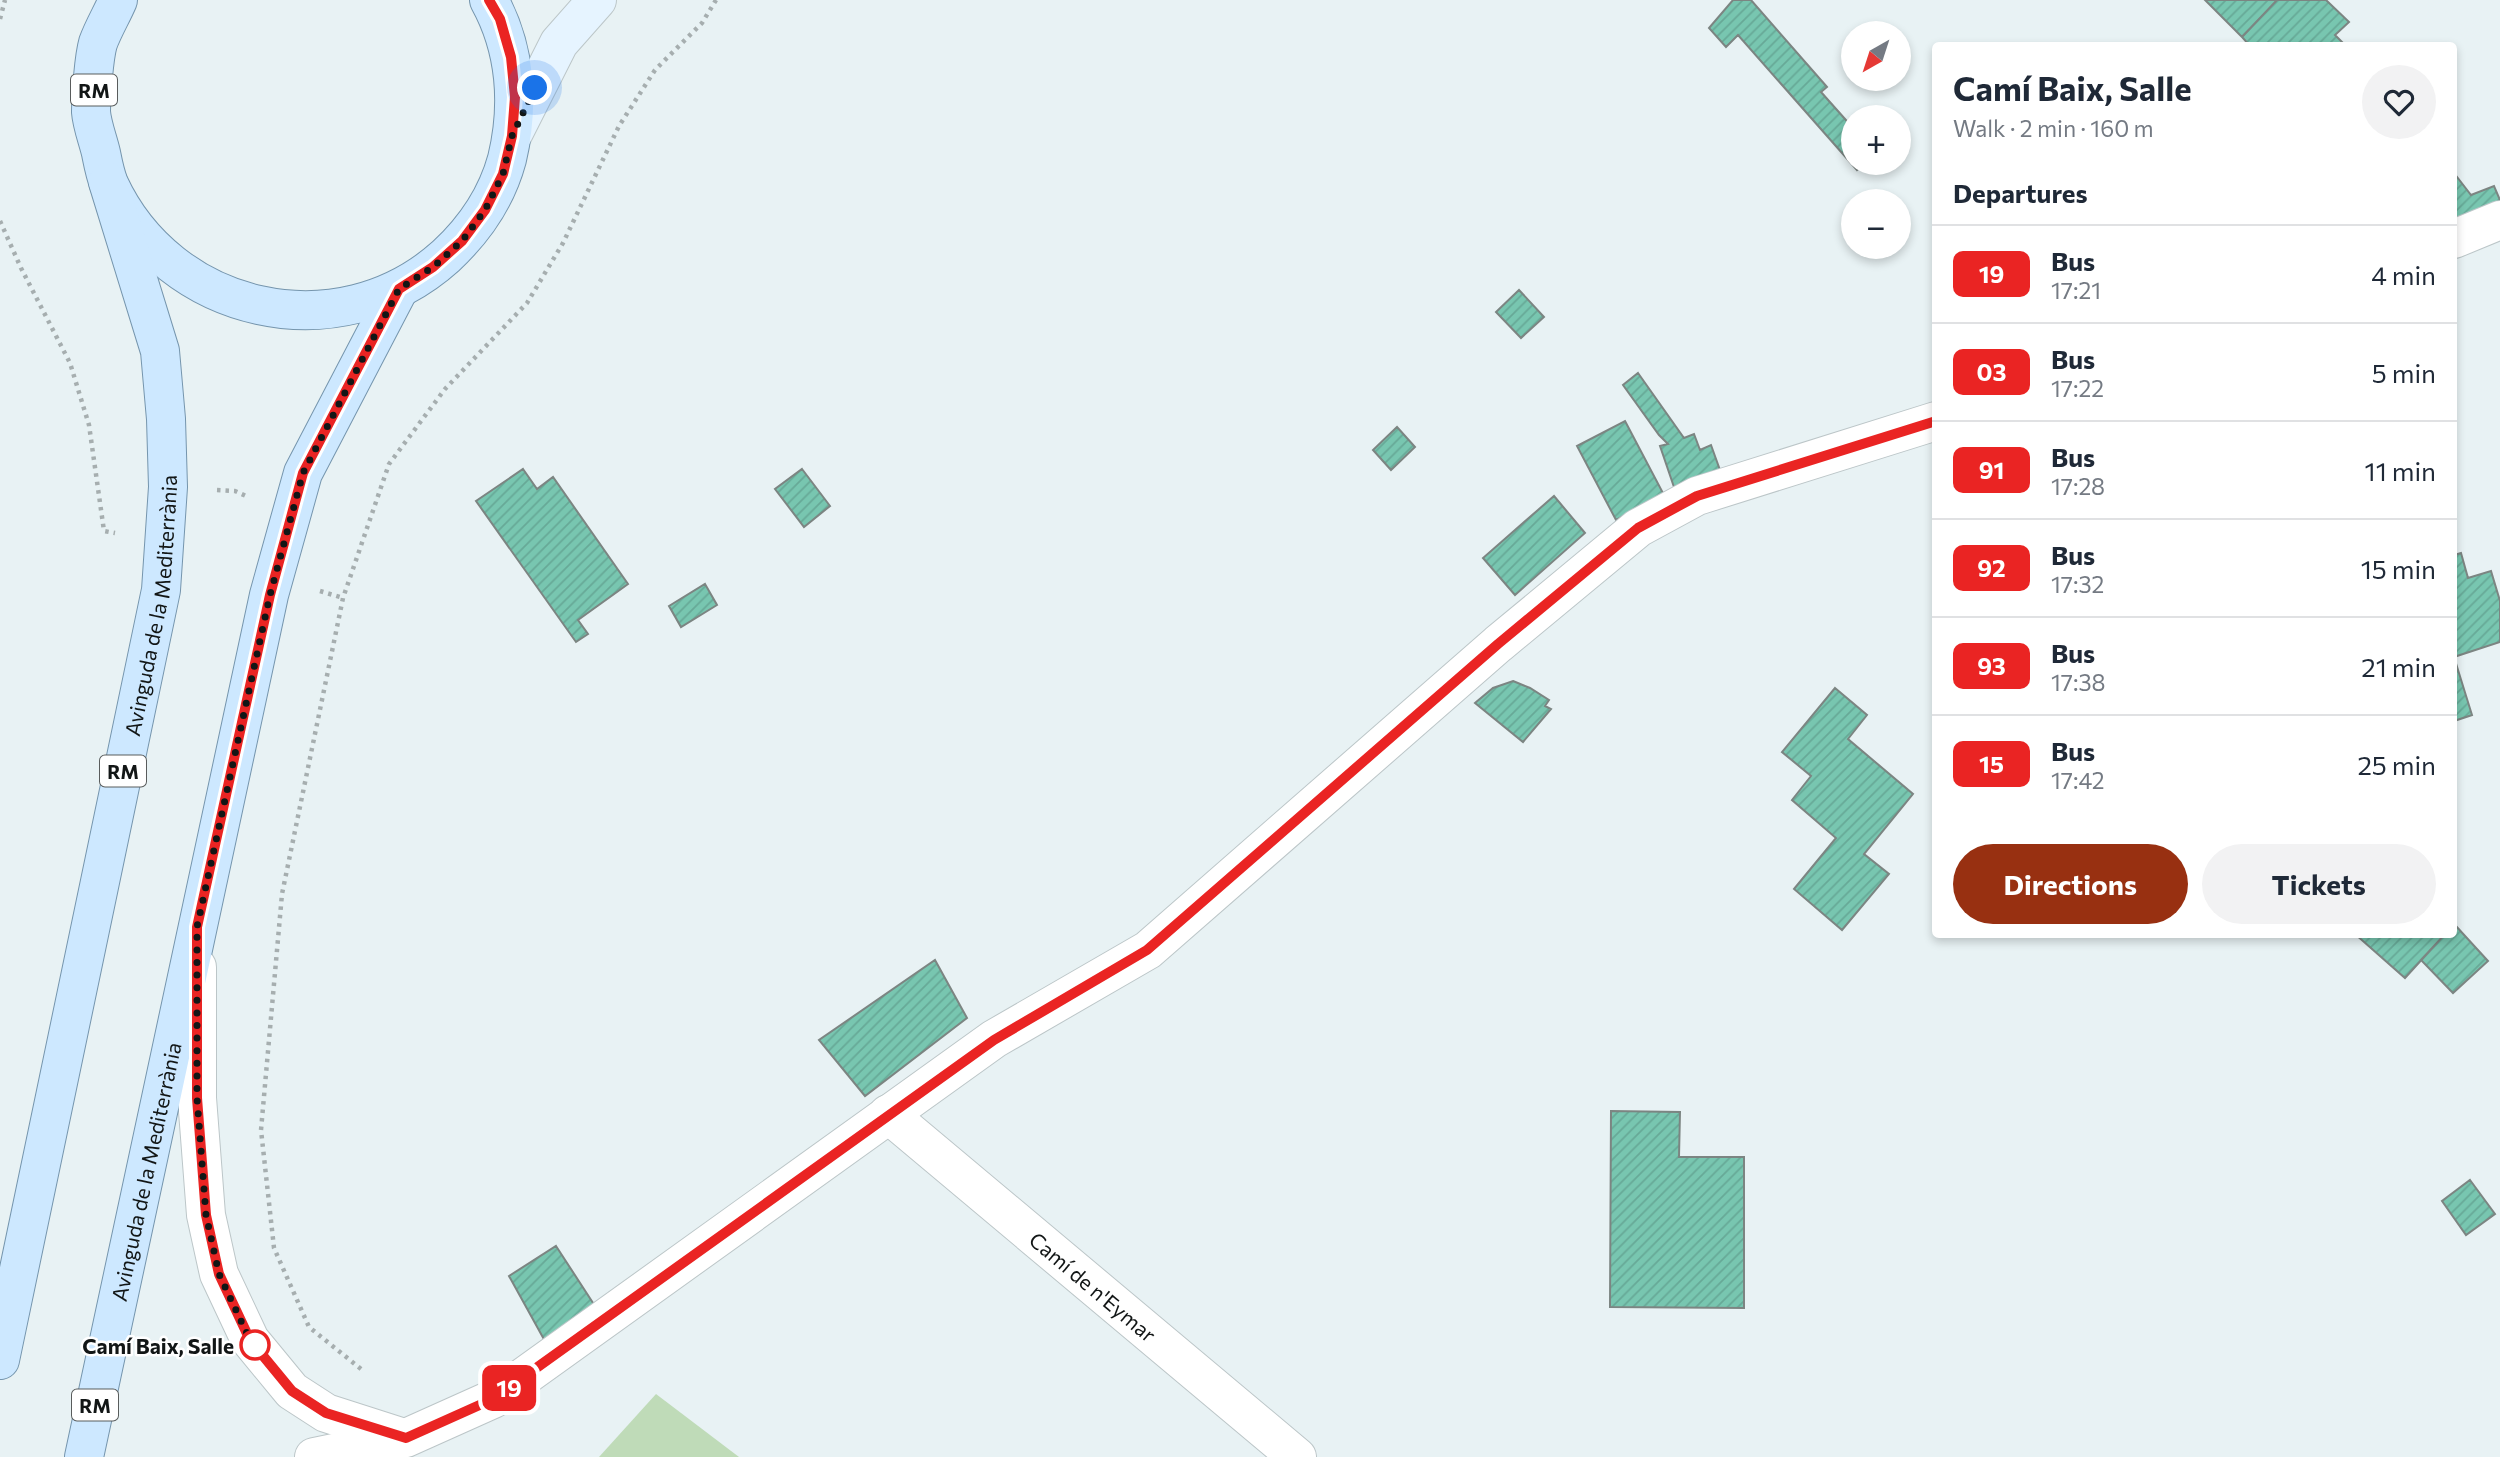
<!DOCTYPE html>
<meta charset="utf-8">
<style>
body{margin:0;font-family:Commissioner,sans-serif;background:#f2f2f3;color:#1f2937;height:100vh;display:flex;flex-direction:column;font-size:26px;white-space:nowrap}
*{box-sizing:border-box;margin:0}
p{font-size:23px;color:#747a83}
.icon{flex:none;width:38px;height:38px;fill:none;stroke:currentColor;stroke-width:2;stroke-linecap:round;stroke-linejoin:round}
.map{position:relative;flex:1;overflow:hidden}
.details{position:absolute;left:1932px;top:42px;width:525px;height:896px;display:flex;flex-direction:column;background:#fff;border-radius:7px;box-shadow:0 4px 10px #0003}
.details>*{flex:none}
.badge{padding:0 14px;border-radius:10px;font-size:24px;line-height:46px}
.needle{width:46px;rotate:219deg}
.controls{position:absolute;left:1841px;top:21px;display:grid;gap:14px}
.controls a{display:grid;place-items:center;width:70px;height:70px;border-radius:50%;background:#fff;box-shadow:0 4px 10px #0003;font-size:35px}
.you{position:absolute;width:35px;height:35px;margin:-18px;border:5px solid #fff;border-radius:50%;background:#1a73e8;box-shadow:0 0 0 10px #1a73e833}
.map>.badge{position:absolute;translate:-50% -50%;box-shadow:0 0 0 4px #fff}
h2{padding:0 21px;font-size:26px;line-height:63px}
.round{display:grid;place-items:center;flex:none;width:74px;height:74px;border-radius:37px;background:#f2f2f3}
.overview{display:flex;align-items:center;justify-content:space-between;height:119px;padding:0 21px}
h1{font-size:33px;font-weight:700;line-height:52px}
.cta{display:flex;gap:14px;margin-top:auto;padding:14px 21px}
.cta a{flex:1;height:80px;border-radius:42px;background:#983011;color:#fff;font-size:28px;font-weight:700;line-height:80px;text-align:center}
.cta a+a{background:#f2f2f3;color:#1f2937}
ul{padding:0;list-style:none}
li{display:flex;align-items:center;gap:21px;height:98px;padding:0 21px;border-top:2px solid #e0e1e3}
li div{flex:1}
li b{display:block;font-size:26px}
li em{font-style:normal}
li .badge{min-width:77px;font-weight:700;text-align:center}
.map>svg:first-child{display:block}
.green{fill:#bfdbb8}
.building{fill:url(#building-hatch);stroke:#7c8582;stroke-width:2}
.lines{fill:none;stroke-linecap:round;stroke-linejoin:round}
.street-casing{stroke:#bcc6c8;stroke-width:40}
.secondary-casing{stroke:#bcc6c8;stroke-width:40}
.primary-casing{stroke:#7595ad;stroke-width:40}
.path{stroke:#a6aeaf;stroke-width:4.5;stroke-dasharray:3.5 5;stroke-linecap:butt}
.street{stroke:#fff;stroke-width:38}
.secondary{stroke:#e6f4ff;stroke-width:38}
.primary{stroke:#cde8ff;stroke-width:38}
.line-casing{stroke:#fff;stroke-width:16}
.line{stroke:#ea2423;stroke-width:10}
.walk{stroke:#121616;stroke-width:7;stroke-dasharray:0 12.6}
.stop-dot{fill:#fff;stroke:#ea2423;stroke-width:3.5}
.labels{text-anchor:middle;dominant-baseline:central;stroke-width:5;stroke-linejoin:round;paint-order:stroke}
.shield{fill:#fff;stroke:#595c5c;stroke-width:2}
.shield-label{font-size:19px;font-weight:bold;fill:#121616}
.street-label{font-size:21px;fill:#121616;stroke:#fff}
.stop-label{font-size:21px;font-weight:bold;fill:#121616;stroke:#fff;text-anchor:end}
</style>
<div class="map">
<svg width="2500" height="1457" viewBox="0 0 2500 1457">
<defs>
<pattern id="building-hatch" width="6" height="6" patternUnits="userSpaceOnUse" patternTransform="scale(1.75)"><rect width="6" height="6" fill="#78c6b0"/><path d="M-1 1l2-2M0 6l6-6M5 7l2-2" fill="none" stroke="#67a997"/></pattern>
</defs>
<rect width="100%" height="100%" fill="#e8f2f4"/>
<path class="green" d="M656,1394L739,1457H599Z"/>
<path class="building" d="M1733,0H1751L1827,87L1821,92L1853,128V163H1865L1857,170L1738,35L1726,47L1709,28Z
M2205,0H2277L2242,37Z
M2277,0H2326L2349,22L2335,35L2346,46H2250L2242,37Z
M2454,173L2471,195L2494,186L2500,200V212L2454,232Z
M1519,290L1544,317L1521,338L1496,312Z
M1638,373L1684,438L1694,434L1700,450L1711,445L1721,473L1675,490L1660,446L1668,444L1659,435L1623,385Z
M1625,421L1664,495L1616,520L1577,446Z
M1397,427L1415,447L1391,470L1373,450Z
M523,469L537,489L553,477L628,584L578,620L588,634L576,642L476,501Z
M802,469L830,506L804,527L775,489Z
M1554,496L1585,533L1515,595L1483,558Z
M2461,553L2468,578L2491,571L2500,601V642L2454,657L2472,715L2454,721V555Z
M705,584L717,605L681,627L669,606Z
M1513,681L1530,688L1549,700L1545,706L1551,709L1523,742L1475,703L1493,688Z
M1835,688L1867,715L1848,739L1913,794L1864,854L1889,874L1842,930L1794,889L1836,838L1792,800L1811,776L1782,752Z
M2455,925L2488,961L2453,993L2421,960L2445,934H2454Z
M2355,934H2445L2405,978Z
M935,960L967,1018L865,1096L819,1040Z
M1611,1111L1680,1112L1679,1157H1744V1308L1610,1307Z
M2470,1180L2495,1214L2466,1235L2442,1201Z
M556,1246L595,1306L546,1343L509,1276Z"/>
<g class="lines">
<defs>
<g id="street">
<path d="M2454,239L2500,220"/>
<path d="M197,967V1098L206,1215L219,1274L250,1340L292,1391L326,1413L404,1438"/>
<path id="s1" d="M888,1114L1297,1457"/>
<path d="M314,1457L406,1438L493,1399L994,1039L1148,950L1498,644L1638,528L1697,496L1936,421"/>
</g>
<path id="secondary" d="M512,136L559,43L597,0"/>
<g id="primary">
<path d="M118,0C112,14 103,29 98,43C94,57 91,96 91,112C92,125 98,140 101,153C103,163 105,174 109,184C169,314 338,353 446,256C475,229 497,196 507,159C520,105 516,49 489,0"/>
<path id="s2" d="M0,1360L161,590L168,487L166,419L160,351L108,182"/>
<path id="s3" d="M84,1457L269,595L303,473L399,289"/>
</g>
</defs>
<use href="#street" class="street-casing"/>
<use href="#secondary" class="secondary-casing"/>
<use href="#primary" class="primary-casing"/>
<path class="path" d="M0,19L5,0
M0,221L21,268L70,363L89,425L104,531L115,533
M217,490L235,491L246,496
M320,591L343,598
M361,1369L309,1327L274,1248L261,1130L282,894L343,598L389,464L445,389L527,303L563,243L619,126L655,70L702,23L716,0"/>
<use href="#street" class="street"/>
<use href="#secondary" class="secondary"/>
<use href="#primary" class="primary"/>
</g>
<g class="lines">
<defs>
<path id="line" d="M489,0L500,19L511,57L515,97L512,136L503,174L485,210L462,241L433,267L399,289L303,473L270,595L197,927V1098L206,1215L219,1274L250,1340L292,1391L326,1413L406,1438L493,1399L994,1040L1147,950L1498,644L1638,528L1697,496L1936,421"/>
</defs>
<use href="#line" class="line-casing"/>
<use href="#line" class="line"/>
<path class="walk" d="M255,1345L258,1349L250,1340L219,1274L206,1215L197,1098V927L270,595L303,473L399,289L433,267L462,241L485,210L503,174L512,136L535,88"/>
</g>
<circle class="stop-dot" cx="255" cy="1345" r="14"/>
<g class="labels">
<g class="shield">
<rect x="71" y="74.5" width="46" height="31" rx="5"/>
<rect x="100" y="755.5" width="46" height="31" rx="5"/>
<rect x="72" y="1389.5" width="46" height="31" rx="5"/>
</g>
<g class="shield-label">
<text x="94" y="90">RM</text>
<text x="123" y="771">RM</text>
<text x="95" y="1405">RM</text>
</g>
<g class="street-label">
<text stroke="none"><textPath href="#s2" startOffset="770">Avinguda de la Mediterrània</textPath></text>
<text stroke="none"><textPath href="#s3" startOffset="292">Avinguda de la Mediterrània</textPath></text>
<text stroke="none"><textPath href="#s1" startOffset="268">Camí de n'Eymar</textPath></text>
</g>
<g class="stop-label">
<text x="234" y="1345">Camí Baix, Salle</text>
</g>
</g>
</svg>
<div class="controls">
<a><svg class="needle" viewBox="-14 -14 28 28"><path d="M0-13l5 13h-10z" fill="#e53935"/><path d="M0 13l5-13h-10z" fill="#747a83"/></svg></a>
<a>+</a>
<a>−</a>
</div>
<div class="you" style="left:535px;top:88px"></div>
<b class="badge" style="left:509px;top:1388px;background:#ea2423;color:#fff">19</b>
<section class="details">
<div class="overview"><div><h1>Camí Baix, Salle</h1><p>Walk · 2 min · 160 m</p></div><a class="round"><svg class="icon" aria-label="heart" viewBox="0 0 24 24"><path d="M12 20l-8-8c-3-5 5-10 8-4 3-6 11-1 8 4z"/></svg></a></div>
<h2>Departures</h2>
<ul>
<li><span class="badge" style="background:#ea2423;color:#fff">19</span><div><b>Bus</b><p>17:21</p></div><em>4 min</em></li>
<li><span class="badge" style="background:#ea2423;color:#fff">03</span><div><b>Bus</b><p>17:22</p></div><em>5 min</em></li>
<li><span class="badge" style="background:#ea2423;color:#fff">91</span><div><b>Bus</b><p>17:28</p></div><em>11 min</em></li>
<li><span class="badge" style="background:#ea2423;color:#fff">92</span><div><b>Bus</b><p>17:32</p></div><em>15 min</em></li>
<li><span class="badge" style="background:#ea2423;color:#fff">93</span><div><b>Bus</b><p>17:38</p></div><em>21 min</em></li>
<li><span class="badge" style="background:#ea2423;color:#fff">15</span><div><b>Bus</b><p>17:42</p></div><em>25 min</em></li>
</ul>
<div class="cta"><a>Directions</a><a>Tickets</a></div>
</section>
</div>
